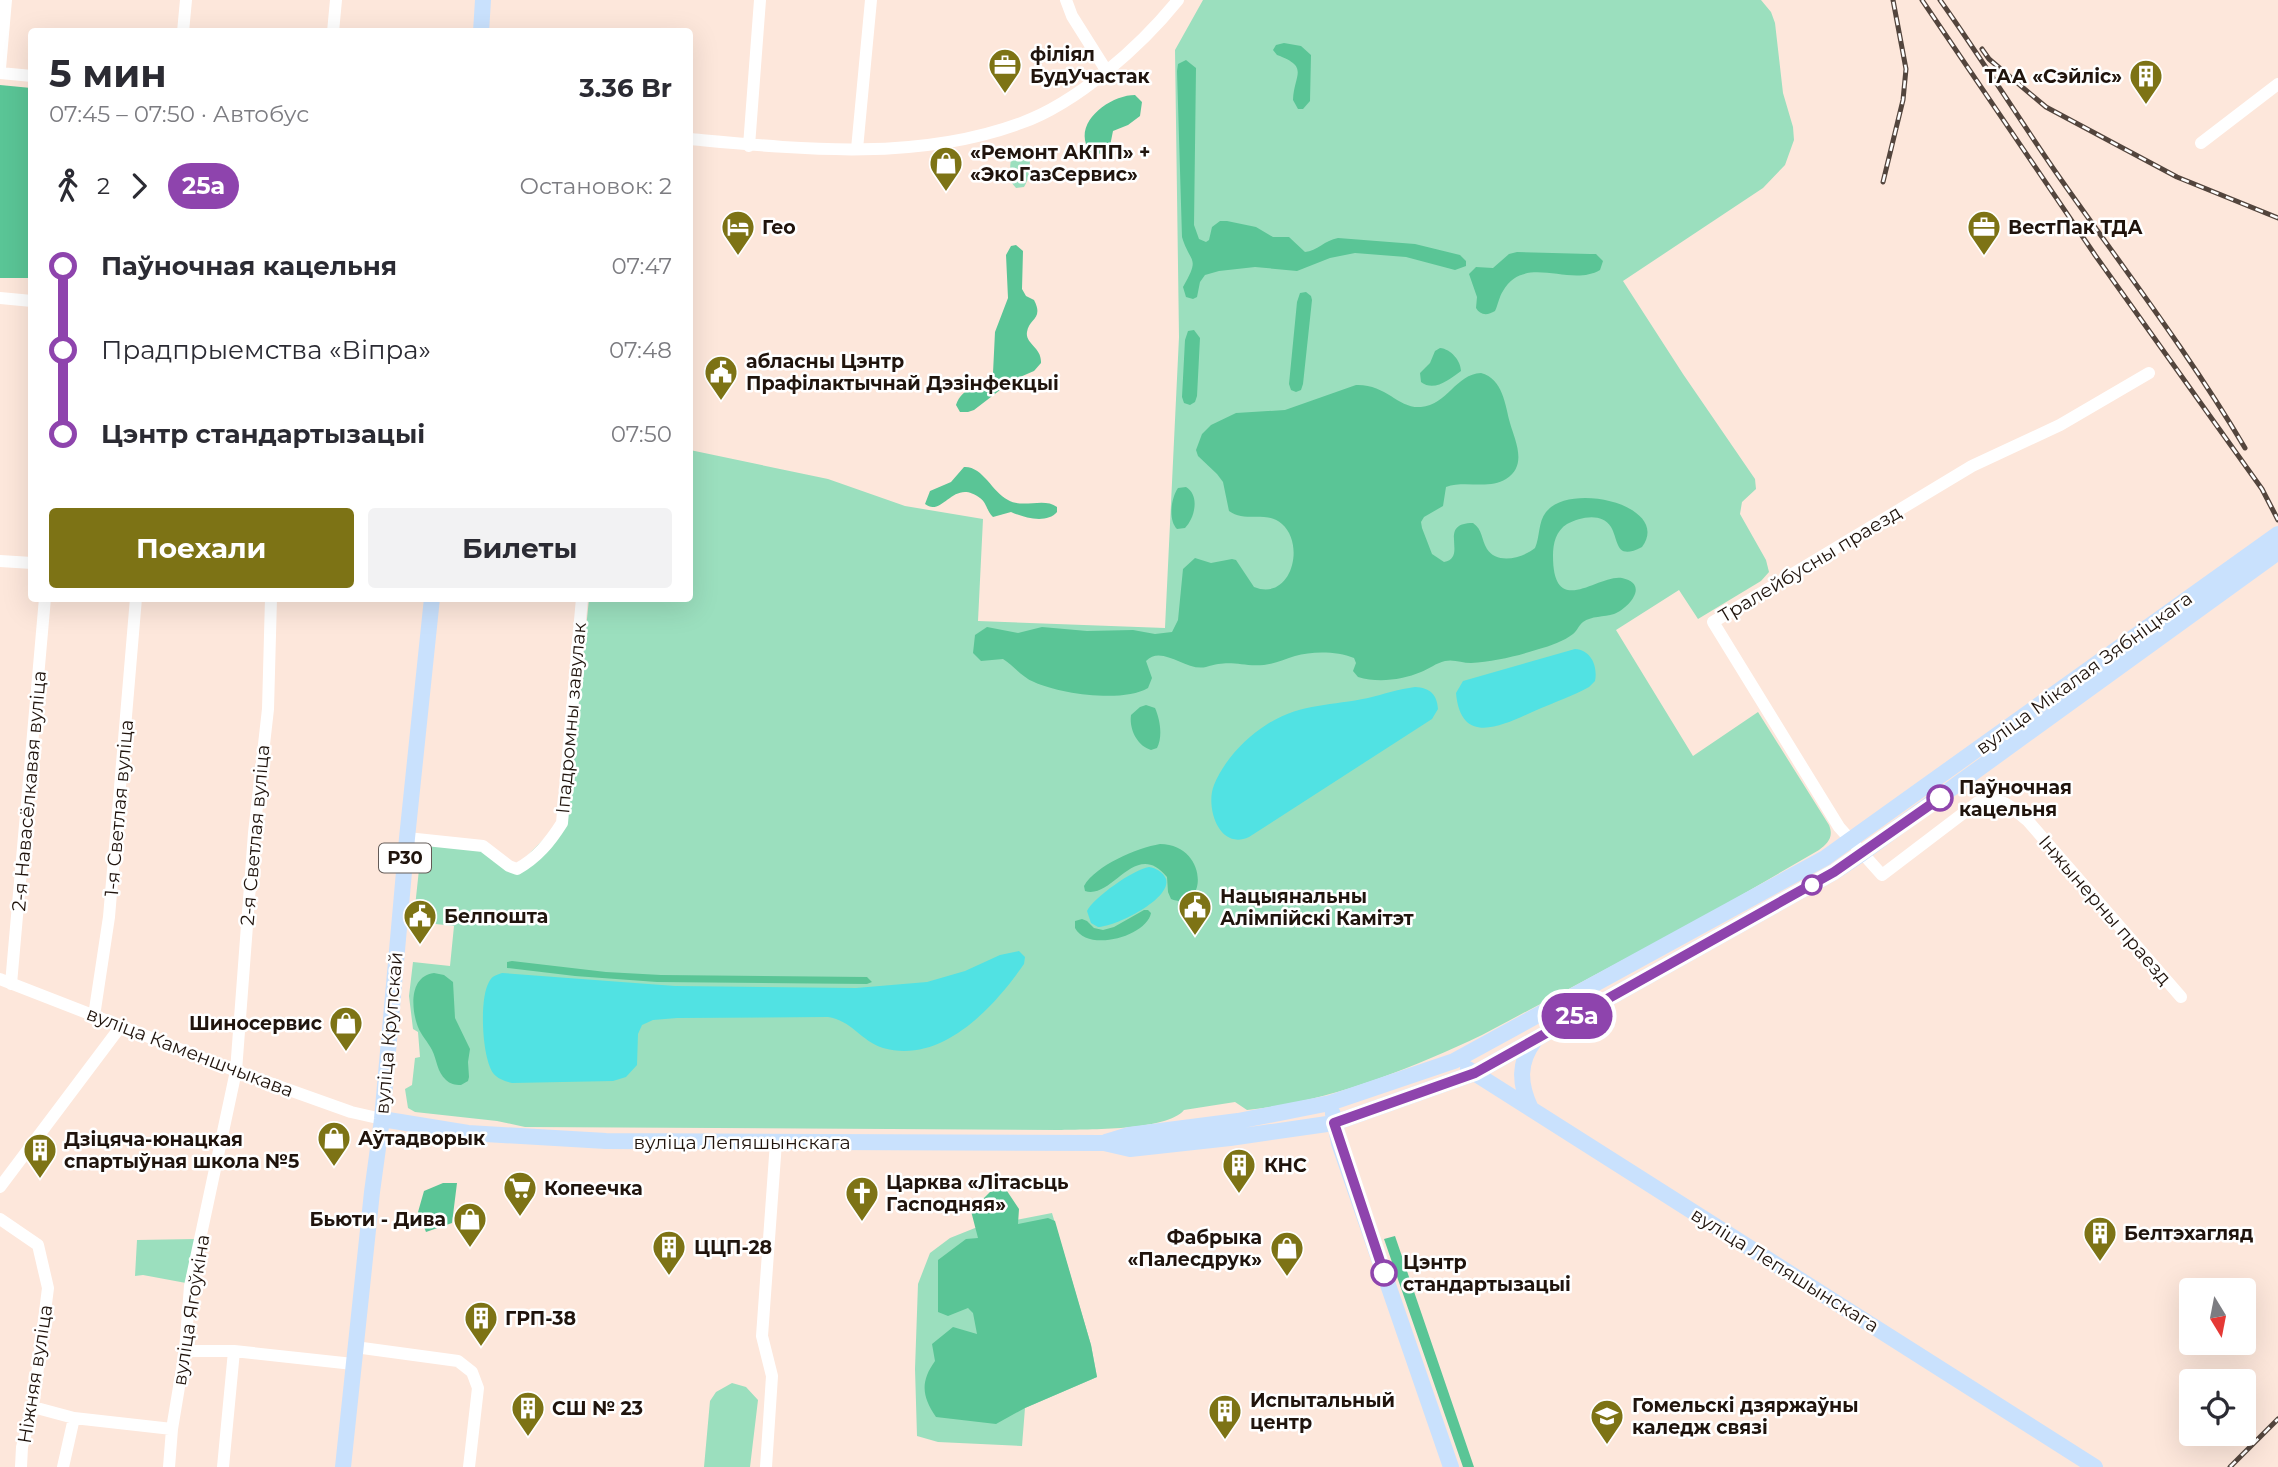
<!DOCTYPE html>
<html lang="ru">
<meta charset="utf-8">
<style>
body{margin:0;font-family:Montserrat,sans-serif;background:#f2f2f3;color:#2b2b33;height:100vh;display:flex;flex-direction:column;font-size:26px;white-space:nowrap}
*{box-sizing:border-box;margin:0}
p{font-size:23px;color:#7c7c81}
.icon{flex:none;width:38px;height:38px;fill:none;stroke:currentColor;stroke-width:2;stroke-linecap:round;stroke-linejoin:round}
.map{position:relative;flex:1;overflow:hidden}
.drawer{position:absolute;left:28px;top:28px;width:665px;height:574px;display:flex;flex-direction:column;background:#fff;border-radius:7px;box-shadow:0 7px 28px #0002}
.drawer>*{flex:none}
.badge{padding:0 14px;border-radius:23px;font-size:24px;line-height:46px}
.needle{width:46px;rotate:170deg}
.controls{position:absolute;left:2179px;top:1278px;display:grid;gap:14px}
.controls a{display:grid;place-items:center;width:77px;height:77px;border-radius:7px;background:#fff;box-shadow:0 7px 28px #0002;font-size:35px}
.map>.badge{position:absolute;translate:-50% -50%;box-shadow:0 0 0 4px #fff}
.legs{display:flex;align-items:center;gap:10px;height:77px;padding:0 21px;font-size:23px}
.legs p{margin-inline-start:auto}
.summary{display:flex;align-items:center;justify-content:space-between;height:119px;padding:0 21px}
h1{font-size:38px;font-weight:700;line-height:52px}
.button{display:flex;gap:14px;margin-top:auto;padding:14px 21px}
.button a{flex:1;height:80px;border-radius:7px;background:#7d7315;color:#fff;font-size:28px;font-weight:700;line-height:80px;text-align:center}
.button a+a{background:#f2f2f3;color:#2b2b33}
ul{padding:0 21px;list-style:none}
li{display:flex;align-items:center;gap:24px;height:84px;font-size:26px}
li i{display:grid;place-items:center;width:10px;height:100%;margin:0 9px;background:currentColor}
li i::after{content:'';width:18px;height:18px;margin:-9px;border:5px solid;border-radius:50%;background:#fff}
li p{margin-inline-start:auto}
li:first-child i{background:linear-gradient(#0000 50%,currentColor 0)}
li:last-child i{background:linear-gradient(currentColor 50%,#0000 0)}
.map>svg:first-child{display:block}
.green{fill:#9bdfbe}
.forest{fill:#5ac596}
.water{fill:#51e2e3}
.lines{fill:none;stroke-linecap:round;stroke-linejoin:round}
.minor{stroke:#fff;stroke-width:12}
.major{stroke:#c9e1fd;stroke-width:16}
.rail-casing{stroke:#53453d;stroke-width:5}
.rail{stroke:#fff;stroke-width:2.5;stroke-dasharray:8;stroke-linecap:butt}
.line-1-casing{stroke:#fff;stroke-width:16}
.line-1{stroke:#8e44ad;stroke-width:10}
.stop-1-dot{fill:#fff;stroke:#8e44ad;stroke-width:3.5}
.labels{text-anchor:middle;dominant-baseline:central;stroke-width:5;stroke-linejoin:round;paint-order:stroke}
.shield{fill:#fff;stroke:#635a56;stroke-width:2}
.shield-label{font-size:18px;font-weight:bold;fill:#20140d}
.poi-label{font-size:19px;font-weight:bold;fill:#20140d;stroke:#fff;text-anchor:start}
.street-label{font-size:19px;fill:#20140d;stroke:#fff}
.stop-label{font-size:19px;font-weight:bold;fill:#20140d;stroke:#fff;text-anchor:start}
</style>
<div class="map">
<svg width="2278" height="1467" viewBox="0 0 2278 1467">
<rect width="100%" height="100%" fill="#fde7db"/>
<path class="green" d="M1203,0H1761L1771,12L1775,23L1783,93L1793,127L1794,140L1785,165L1763,188L1623,281L1683,374L1755,479L1756,489L1742,502L1740,514L1766,560L1769,572L1761,581L1698,619L1679,590L1616,630L1693,756L1758,712L1829,825C1834,837 1828,843 1819,850L1702,918L1482,1035C1408,1070 1328,1102 1247,1110L1235,1102L1184,1110C1167,1131 1087,1129 1059,1130L525,1127L497,1121L415,1112L408,1108L405,1089L412,1085L415,1058L420,1057L418,1032L413,1029L409,996L413,962L450,966L454,926L417,922L414,916L421,851L424,845L477,844L517,866L567,816L589,599L690,598V450L828,479L905,506L983,519L978,621L1165,628L1179,337L1175,50Z
M1020,147L1029,149C1031,160 1030,178 1024,187L1016,188L1011,182C1010,169 1008,154 1020,147Z
M1052,1213L1091,1345L1097,1377L1025,1408L1022,1446L938,1442L917,1436L915,1369L918,1284L930,1253L950,1238L975,1228Z
M195,1239L186,1283L143,1275L135,1276L137,1240Z
M732,1383L746,1387L758,1400L750,1467H704L710,1401L716,1392Z"/>
<path class="forest" d="M1284,43L1301,46L1311,55L1310,101L1303,109H1298L1293,100C1294,74 1310,67 1277,55L1273,50L1276,45Z
M1186,60L1196,68L1194,225L1199,239L1206,242L1209,240L1212,227L1220,221H1227L1256,227L1273,237H1289L1305,252C1317,251 1325,240 1338,238L1415,244L1460,255L1466,261V266L1455,270L1406,257L1355,253L1330,258L1297,271L1255,267L1219,271L1205,275L1200,282L1197,297L1193,299L1186,297L1183,287C1201,256 1190,264 1182,237L1177,71L1178,64Z
M0,85L31,88V278H0Z
M1135,95L1142,102L1140,116L1128,125L1113,131L1109,151L1104,154L1091,153C1069,125 1109,95 1135,95Z
M1016,245L1023,251L1022,289L1026,296L1034,300C1044,319 1029,318 1027,332C1025,344 1042,347 1041,363L1034,371L1013,380L974,410L968,412H960L956,405C962,386 982,387 993,373L995,332L1008,298L1006,255L1011,246Z
M1517,252L1590,254H1596L1603,261L1600,270C1570,288 1525,253 1503,291C1499,297 1498,305 1495,311C1487,316 1480,315 1476,308L1477,297L1469,274L1476,267L1493,268L1509,254Z
M1306,292L1311,296L1312,300L1303,384L1301,390L1296,392L1291,390L1289,384L1297,302L1300,293Z
M1194,330L1200,338L1197,396L1195,402L1190,405L1184,403L1182,397L1185,340L1188,331Z
M1440,348C1451,349 1461,361 1461,371C1449,380 1434,392 1421,382L1420,373L1430,363L1435,351Z
M1481,373C1503,379 1505,404 1510,423C1515,441 1528,465 1506,479C1489,490 1465,480 1446,487L1443,506L1424,517L1421,522L1422,528L1432,554L1444,562C1469,557 1436,523 1473,523C1483,530 1481,539 1487,549C1497,565 1523,558 1535,548C1540,537 1538,522 1546,512C1571,481 1672,506 1642,547C1615,561 1619,541 1611,527C1602,512 1580,517 1567,524C1556,531 1553,543 1553,556C1553,620 1598,574 1622,578C1650,584 1629,608 1614,614C1604,617 1591,616 1583,622C1579,625 1577,631 1573,634C1564,641 1550,646 1539,649C1518,656 1493,662 1471,663C1462,663 1454,659 1445,661C1436,663 1429,669 1421,672C1402,680 1378,683 1358,677L1353,671L1356,663L1354,658C1337,651 1312,651 1295,656C1285,659 1275,664 1264,665C1240,667 1232,659 1206,667C1186,672 1162,644 1146,661L1152,678L1148,688C1123,703 1060,694 1034,682C1022,677 1014,666 1003,659L981,661L973,653L975,635L987,627L1018,633L1042,627L1087,631L1133,630L1155,634L1172,632L1178,620L1183,569L1195,558L1211,563L1232,559L1236,560L1254,587C1291,602 1306,545 1282,524C1267,510 1245,523 1229,511L1223,482L1217,474L1198,456L1196,450L1202,434L1211,425L1236,413L1285,410L1356,385C1387,384 1398,409 1421,407C1447,405 1456,374 1481,373Z
M964,467C983,466 992,492 1008,500C1023,509 1044,497 1057,507V512C1047,524 1024,518 1011,512L993,517C987,512 987,503 980,498C953,477 943,518 925,504L930,491L951,482Z
M1186,487C1200,495 1195,518 1185,528L1177,529C1168,520 1171,498 1178,488Z
M1146,705L1155,708C1160,719 1163,737 1157,748L1151,750C1137,746 1129,729 1131,715L1140,707Z
M1160,844C1210,845 1207,914 1171,899L1168,892L1167,877C1135,838 1113,900 1085,891L1084,886C1096,865 1137,848 1160,844Z
M1144,910H1148L1151,913C1147,936 1088,953 1075,928V921L1082,919L1087,921L1094,928L1103,930L1114,927Z
M512,961L606,972L661,975L867,977L872,982L867,984L657,982L575,976L507,968V962Z
M434,973L444,975L453,982L455,1018L470,1049L468,1062L469,1077L468,1081L461,1085C455,1085 450,1084 446,1080C437,1072 437,1060 432,1050C428,1042 421,1035 418,1027C411,1009 409,976 434,973Z
M443,1183H457L452,1223L426,1232L418,1212L424,1191Z
M1005,1188L1019,1209L1018,1224L1048,1218L1055,1221L1091,1345L1097,1377L1025,1408L996,1424L936,1417C922,1396 920,1382 935,1361L932,1344L953,1327L977,1334L973,1313L968,1308L948,1316L938,1312V1260L966,1239L978,1238L971,1211L990,1192Z
M1395,1236L1474,1467H1463L1384,1239Z"/>
<path class="water" d="M1575,649C1591,650 1598,666 1595,681L1589,687C1573,696 1555,702 1539,709C1507,723 1461,750 1456,693L1463,681Z
M1415,687C1430,688 1437,694 1438,709L1432,719L1249,837C1219,851 1205,807 1214,785C1223,762 1245,738 1266,725C1300,703 1331,706 1368,698C1384,694 1399,689 1415,687Z
M1149,867C1156,868 1163,872 1166,879C1172,899 1115,927 1098,927L1091,923L1087,911C1093,898 1134,869 1149,867Z
M1019,951L1025,957L1024,964C994,1007 942,1065 883,1048C861,1041 851,1020 828,1017L677,1018L653,1020L642,1025L638,1034L637,1065L626,1077L613,1081L512,1083C504,1081 498,1079 493,1073C482,1057 479,999 489,982C492,976 496,975 502,973L675,986L856,988L927,982L965,971L1000,955Z"/>
<g class="lines">
<path class="minor" d="M1066,0L1072,16L1106,70
M183,32L186,0
M333,32L336,0
M0,68L6,0
M0,73L32,76
M690,139C798,149 916,162 1021,123C1077,103 1141,46 1178,0
M2201,143L2278,84
M749,146L760,0
M857,149L871,0
M0,298L32,301
M2149,373L2060,425L1972,466L1713,622L1839,827L1882,875L1978,802C2003,796 2010,806 2028,821L2181,997
M0,561L32,563
M407,838L483,846L509,866L517,869C537,858 550,842 562,823L582,598
M0,979L236,1071L351,1112L382,1119
M11,984L45,598
M94,1016L109,917L136,598
M0,1187L121,1026
M0,1219L38,1245L48,1288L33,1407L22,1447L21,1467
M355,1347L458,1361L472,1372L478,1388L469,1467
M185,1351H234
M33,1407L74,1418
M63,1467L74,1418L172,1429
M169,1467L172,1429L185,1351L190,1286L236,1071L254,833L268,709L271,598
M223,1467L234,1351L353,1364
M766,1467L772,1376L762,1336L776,1142"/>
<path class="major" d="M481,32L483,0
M1468,1069L2095,1467
M1531,1109C1519,1084 1518,1062 1535,1040
M1333,1114L1339,1143L1451,1467
M382,1119L468,1133L606,1141L1104,1143L1130,1149L1230,1138L1334,1123L1475,1073L1834,872L1861,854L2278,552
M1106,1142L1129,1135L1238,1121L1330,1103L1454,1061L1825,858L2278,534
M343,1467L372,1192L382,1119L407,838L432,598"/>
<defs>
<path id="rail" d="M1922,0L2095,255L2262,489L2278,520
M1940,0C1982,59 2020,121 2062,181C2124,269 2190,355 2245,448
M1982,49L1989,59L2046,107L2177,177L2278,218
M1883,182L1903,100L1906,69L1893,0
M2230,1467L2278,1419"/>
</defs>
<use href="#rail" class="rail-casing"/>
<use href="#rail" class="rail"/>
</g>
<g class="lines">
<defs>
<path id="line-1" d="M1384,1273L1334,1123L1475,1073L1834,872L1940,798"/>
</defs>
<use href="#line-1" class="line-1-casing"/>
<use href="#line-1" class="line-1"/>
</g>
<defs>
<symbol id="office-pin" viewBox="-11 -11 22 30"><path d="M0 17L-7.5 6A9.5 9.5 0 1 1 7.5 6Z" fill="#7d7315" stroke="#fff"/><path d="M-6-3h4V-5.5h4V-3h4V5H-6ZM-1-4.5V-3h2v-1.5ZM-6 0V1H6V0Z" fill="#fff"/></symbol>
<symbol id="building-pin" viewBox="-11 -11 22 30"><path d="M0 17L-7.5 6A9.5 9.5 0 1 1 7.5 6Z" fill="#7d7315" stroke="#fff"/><path d="M-4-6H4V6H1V3H-1V6H-4ZM-2.5-4.3h1.7v1.8h-1.7ZM.8-4.3h1.7v1.8H.8ZM-2.5-1h1.7V.8h-1.7ZM.8-1h1.7V.8H.8Z" fill="#fff"/></symbol>
<symbol id="shop-pin" viewBox="-11 -11 22 30"><path d="M0 17L-7.5 6A9.5 9.5 0 1 1 7.5 6Z" fill="#7d7315" stroke="#fff"/><path d="M-5-2.5h2.3a2.7 3.5 0 0 1 5.4 0H5L5.5 6h-11ZM-1.5-2.5h3a1.5 2.3 0 0 0-3 0Z" fill="#fff"/></symbol>
<symbol id="hotel-pin" viewBox="-11 -11 22 30"><path d="M0 17L-7.5 6A9.5 9.5 0 1 1 7.5 6Z" fill="#7d7315" stroke="#fff"/><path d="M-6-4.5h1.5V1H6V5H4.5V3h-9V5H-6ZM-4 0a1.8 1.8 0 1 1 3.6 0ZM.5 0V-2.5h3Q6-2.5 6 0Z" fill="#fff"/></symbol>
<symbol id="civic-pin" viewBox="-11 -11 22 30"><path d="M0 17L-7.5 6A9.5 9.5 0 1 1 7.5 6Z" fill="#7d7315" stroke="#fff"/><path d="M-.6-6.5H3V-4.5H.6V-3L4-1V1h2V6H-6V1h2V-1L-.6-3ZM-1.2 2.5V6h2.4V2.5Z" fill="#fff"/></symbol>
<symbol id="supermarket-pin" viewBox="-11 -11 22 30"><path d="M0 17L-7.5 6A9.5 9.5 0 1 1 7.5 6Z" fill="#7d7315" stroke="#fff"/><path d="M-6-5.5h2.5l.6 2H6L4.5 2H-2.5L-4.4-4H-6ZM-1.5 3.2a1.3 1.3 0 1 0 .1 0ZM3 3.2a1.3 1.3 0 1 0 .1 0Z" fill="#fff"/></symbol>
<symbol id="church-pin" viewBox="-11 -11 22 30"><path d="M0 17L-7.5 6A9.5 9.5 0 1 1 7.5 6Z" fill="#7d7315" stroke="#fff"/><path d="M-1.2-6h2.4v3.5h3.3v2.4h-3.3V6h-2.4V-.1h-3.3v-2.4h3.3Z" fill="#fff"/></symbol>
<symbol id="university-pin" viewBox="-11 -11 22 30"><path d="M0 17L-7.5 6A9.5 9.5 0 1 1 7.5 6Z" fill="#7d7315" stroke="#fff"/><path d="M0-5L7-2L0 1L-7-2ZM-4 1L0 2.5L4 1V4Q0 6-4 4Z" fill="#fff"/></symbol>
</defs>
<g fill-rule="evenodd">
<use href="#office-pin" x="986" y="46" width="38" height="52"/>
<use href="#building-pin" x="2127" y="57" width="38" height="52"/>
<use href="#shop-pin" x="927" y="144" width="38" height="52"/>
<use href="#hotel-pin" x="719" y="208" width="38" height="52"/>
<use href="#office-pin" x="1965" y="208" width="38" height="52"/>
<use href="#civic-pin" x="702" y="353" width="38" height="52"/>
<use href="#civic-pin" x="1176" y="888" width="38" height="52"/>
<use href="#civic-pin" x="401" y="897" width="38" height="52"/>
<use href="#shop-pin" x="327" y="1004" width="38" height="52"/>
<use href="#shop-pin" x="315" y="1119" width="38" height="52"/>
<use href="#building-pin" x="21" y="1131" width="38" height="52"/>
<use href="#building-pin" x="1220" y="1146" width="38" height="52"/>
<use href="#supermarket-pin" x="501" y="1169" width="38" height="52"/>
<use href="#church-pin" x="843" y="1174" width="38" height="52"/>
<use href="#shop-pin" x="451" y="1200" width="38" height="52"/>
<use href="#building-pin" x="2081" y="1214" width="38" height="52"/>
<use href="#building-pin" x="650" y="1228" width="38" height="52"/>
<use href="#shop-pin" x="1268" y="1229" width="38" height="52"/>
<use href="#building-pin" x="462" y="1299" width="38" height="52"/>
<use href="#building-pin" x="509" y="1389" width="38" height="52"/>
<use href="#building-pin" x="1206" y="1392" width="38" height="52"/>
<use href="#university-pin" x="1588" y="1397" width="38" height="52"/>
</g>
<g class="stop-1-dot">
<circle cx="1940" cy="798" r="12"/>
<circle cx="1812" cy="885" r="9"/>
<circle cx="1384" cy="1273" r="12"/>
</g>
<g class="labels">
<rect class="shield" x="379" y="843.5" width="52" height="29" rx="5"/>
<g class="shield-label">
<text x="405" y="858">Р30</text>
</g>
<g class="poi-label">
<text x="1030" y="54">філіял<tspan x="1030" dy="22">БудУчастак</tspan></text>
<text x="2122" y="76" text-anchor="end">ТАА «Сэйліс»</text>
<text x="970" y="152">«Ремонт АКПП» +<tspan x="970" dy="22">«ЭкоГазСервис»</tspan></text>
<text x="762" y="227">Гео</text>
<text x="2008" y="227">ВестПак ТДА</text>
<text x="746" y="361">абласны Цэнтр<tspan x="746" dy="22">Прафілактычнай Дэзінфекцыі</tspan></text>
<text x="1220" y="896">Нацыянальны<tspan x="1220" dy="22">Алімпійскі Камітэт</tspan></text>
<text x="444" y="916">Белпошта</text>
<text x="322" y="1023" text-anchor="end">Шиносервис</text>
<text x="358" y="1138">Аўтадворык</text>
<text x="64" y="1139">Дзіцяча-юнацкая<tspan x="64" dy="22">спартыўная школа №5</tspan></text>
<text x="1264" y="1165">КНС</text>
<text x="886" y="1182">Царква «Літасьць<tspan x="886" dy="22">Гасподняя»</tspan></text>
<text x="544" y="1188">Копеечка</text>
<text x="446" y="1219" text-anchor="end">Бьюти - Дива</text>
<text x="2124" y="1233">Белтэхагляд</text>
<text x="1262" y="1237" text-anchor="end">Фабрыка<tspan x="1262" dy="22">«Палесдрук»</tspan></text>
<text x="694" y="1247">ЦЦП-28</text>
<text x="505" y="1318">ГРП-38</text>
<text x="1250" y="1400">Испытальный<tspan x="1250" dy="22">центр</tspan></text>
<text x="1632" y="1405">Гомельскі дзяржаўны<tspan x="1632" dy="22">каледж связі</tspan></text>
<text x="552" y="1408">СШ № 23</text>
</g>
<g class="street-label">
<text transform="translate(1810 564) rotate(-31)">Тралейбусны праезд</text>
<text transform="translate(2084 673) rotate(-36)">вуліца Мікалая Зябніцкага</text>
<text transform="translate(571 718) rotate(-85)">Іпадромны завулак</text>
<text transform="translate(29 791) rotate(-85)">2-я Навасёлкавая вуліца</text>
<text transform="translate(119 808) rotate(-85)">1-я Светлая вуліца</text>
<text transform="translate(255 835) rotate(-85)">2-я Светлая вуліца</text>
<text transform="translate(2105 910) rotate(49)">Інжынерны праезд</text>
<text transform="translate(389 1033) rotate(-85)">вуліца Крупскай</text>
<text transform="translate(190 1052) rotate(21)">вуліца Каменшчыкава</text>
<text x="742" y="1142">вуліца Лепяшынскага</text>
<text transform="translate(1785 1270) rotate(32)">вуліца Лепяшынскага</text>
<text transform="translate(191 1310) rotate(-81)">вуліца Ягоўкіна</text>
<text transform="translate(35 1374) rotate(-81)">Ніжняя вуліца</text>
</g>
<g class="stop-label">
<text x="1959" y="787">Паўночная<tspan x="1959" dy="22">кацельня</tspan></text>
<text x="1403" y="1262">Цэнтр<tspan x="1403" dy="22">стандартызацыі</tspan></text>
</g>
</g>
</svg>
<div class="controls">
<a><svg class="needle" viewBox="-14 -14 28 28"><path d="M0-13l5 13h-10z" fill="#e53935"/><path d="M0 13l5-13h-10z" fill="#7c7c81"/></svg></a>
<a><svg class="icon" aria-label="locate" viewBox="0 0 24 24"><circle cx="12" cy="12" r="6"/><path d="M12 2v4M12 18v4M2 12h4M18 12h4"/></svg></a>
</div>
<b class="badge" style="left:1577px;top:1016px;background:#8e44ad;color:#fff">25а</b>
<section class="drawer">
<div class="summary"><div><h1>5 мин</h1><p>07:45 – 07:50 · Автобус</p></div><b>3.36 Br</b></div>
<div class="legs"><svg class="icon" aria-label="walk" viewBox="0 0 24 24"><circle cx="13" cy="4" r="2"/><path d="M13 8l-2 6 4 7M11 14l-3 7M7 12l3-4h3l4 4"/></svg>2<svg class="icon" aria-label="forward" viewBox="0 0 24 24"><path d="M9 5l7 7-7 7"/></svg><b class="badge" style="background:#8e44ad;color:#fff">25а</b><p>Остановок: 2</p></div>
<ul>
<li><i style="color:#8e44ad"></i><b>Паўночная кацельня</b><p>07:47</p></li>
<li><i style="color:#8e44ad"></i><span>Прадпрыемства «Віпра»</span><p>07:48</p></li>
<li><i style="color:#8e44ad"></i><b>Цэнтр стандартызацыі</b><p>07:50</p></li>
</ul>
<div class="button"><a>Поехали</a><a>Билеты</a></div>
</section>
</div>
